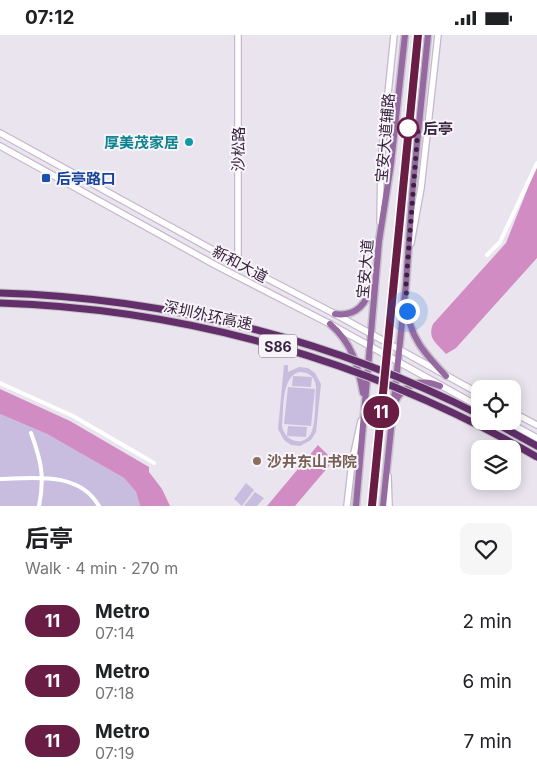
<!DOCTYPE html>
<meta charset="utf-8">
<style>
body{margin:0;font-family:Inter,"Noto Sans SC",sans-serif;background:#f6f6f6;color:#202124;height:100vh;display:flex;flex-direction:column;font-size:19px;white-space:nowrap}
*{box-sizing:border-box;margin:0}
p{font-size:16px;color:#757577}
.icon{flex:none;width:28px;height:28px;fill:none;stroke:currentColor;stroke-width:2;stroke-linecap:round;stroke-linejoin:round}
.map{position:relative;height:471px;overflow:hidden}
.sheet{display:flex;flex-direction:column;background:#fff;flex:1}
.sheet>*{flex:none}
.badge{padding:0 10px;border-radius:16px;font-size:18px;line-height:32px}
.controls{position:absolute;left:471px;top:345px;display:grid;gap:10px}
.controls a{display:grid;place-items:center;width:50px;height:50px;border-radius:10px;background:#fff;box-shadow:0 2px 12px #0003;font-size:25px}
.you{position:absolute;width:25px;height:25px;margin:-12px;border:4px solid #fff;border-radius:50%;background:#1a73e8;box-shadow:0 0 0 8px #1a73e833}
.map>.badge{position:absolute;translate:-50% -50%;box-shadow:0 0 0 2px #fff}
.round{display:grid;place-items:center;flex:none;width:52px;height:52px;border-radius:10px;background:#f6f6f6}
.overview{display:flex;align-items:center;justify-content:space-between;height:85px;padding:0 25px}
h1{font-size:24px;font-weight:700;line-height:38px}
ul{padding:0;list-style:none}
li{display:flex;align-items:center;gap:15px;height:60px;padding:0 25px}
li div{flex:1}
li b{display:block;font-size:19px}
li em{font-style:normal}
li .badge{min-width:55px;font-weight:700;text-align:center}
.status{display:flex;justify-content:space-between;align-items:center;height:35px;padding:0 25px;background:#fff;direction:ltr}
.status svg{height:14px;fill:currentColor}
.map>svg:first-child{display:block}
.green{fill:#c8bdde;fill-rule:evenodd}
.water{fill:#d18dc3}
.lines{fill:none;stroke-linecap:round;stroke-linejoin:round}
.secondary-casing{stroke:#c6b7cd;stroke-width:8}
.primary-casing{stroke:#c8c1c9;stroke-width:9}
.highway-casing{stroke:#c8c1c9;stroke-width:9}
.street{stroke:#fff;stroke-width:4}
.secondary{stroke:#fff;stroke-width:5.5}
.primary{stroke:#9669a2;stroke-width:6}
.highway{stroke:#622f6b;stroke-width:7}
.highway-bridge-casing{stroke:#c8c1c9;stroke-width:9;stroke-linecap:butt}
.highway-bridge{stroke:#622f6b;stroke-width:7}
.line-casing{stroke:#fff;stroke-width:11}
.line{stroke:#6a1d44;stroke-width:8}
.walk{stroke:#39233f;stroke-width:5;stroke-dasharray:0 9}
.stop-dot{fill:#fff;stroke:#6a1d44;stroke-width:2.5}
.culture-dot{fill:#0f9aa8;stroke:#f7f4fa;stroke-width:2}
.transit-dot{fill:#1a4fb4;stroke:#f7f4fa;stroke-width:2}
.education-dot{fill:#8d6e63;stroke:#f7f4fa;stroke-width:2}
.labels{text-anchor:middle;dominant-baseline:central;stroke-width:4;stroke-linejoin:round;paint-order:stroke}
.shield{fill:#f7f4fa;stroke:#726277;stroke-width:1}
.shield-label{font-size:14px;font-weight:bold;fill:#39233f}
.stop-label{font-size:15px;font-weight:bold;fill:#39233f;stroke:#f7f4fa;text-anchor:start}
.street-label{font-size:15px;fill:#39233f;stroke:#f7f4fa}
.culture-label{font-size:15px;font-weight:bold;fill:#0d838f;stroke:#f7f4fa;text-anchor:end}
.transit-label{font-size:15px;font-weight:bold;fill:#164399;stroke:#f7f4fa;text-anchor:start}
.education-label{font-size:15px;font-weight:bold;fill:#785e54;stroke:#f7f4fa;text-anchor:start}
</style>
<div class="status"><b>07:12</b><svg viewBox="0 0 49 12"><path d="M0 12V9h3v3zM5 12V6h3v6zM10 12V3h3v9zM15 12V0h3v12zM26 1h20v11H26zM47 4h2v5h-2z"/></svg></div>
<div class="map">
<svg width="537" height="471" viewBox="0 0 537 471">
<rect width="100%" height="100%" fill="#e9e4ed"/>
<path class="green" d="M284,330H288V337L299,332L308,333L315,338L321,349L316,397L311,405L300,411L291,410L284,405L278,394ZM299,337C310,337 316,343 316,353C315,365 316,385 312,396C305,414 283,406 282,390C284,374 281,342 299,337Z
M293,341L312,342L311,352L292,351Z
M288,352L315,354L311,391L284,389Z
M0,379L47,399L124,443L136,457L140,471H0Z
M288,391L307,392L306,402L287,401Z
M246,448L254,455L242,471L234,464Z
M255,457L264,463L257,471H244Z"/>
<path class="water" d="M537,130V223L456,313L446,319C437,308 427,304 433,289L506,208Z
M0,354L70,386L149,432V437L162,454L170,471H140L136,457L124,443L47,399L0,379Z
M318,410L331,423L329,431L295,471H267Z"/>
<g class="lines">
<defs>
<path id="secondary" d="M0,98L222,220L335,279L480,359
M0,111L217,231L330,289L480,372
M380,187L381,127L394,0
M411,208L421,153L438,0
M238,228V0
M512,377L537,390
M506,386L537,403
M388,441L389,471
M347,471L352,427L361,386"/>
<path id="primary" d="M407,270C408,301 426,320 446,341
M335,279C357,282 367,268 372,249
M330,289C352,308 358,330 363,358
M395,367C404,349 422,343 440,351
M356,471L379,206L391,129L405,0
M383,471L406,249L413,149L428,0"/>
<path id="highway" d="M492,386L537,411"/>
</defs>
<use href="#secondary" class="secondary-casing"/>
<use href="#primary" class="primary-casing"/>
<use href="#highway" class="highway-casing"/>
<path class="street" d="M487,220L500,207L537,128
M0,348L73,381L154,428
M31,398C41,425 45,442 39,471
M0,444C34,443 79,436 99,471"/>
<use href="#secondary" class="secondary"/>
<use href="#primary" class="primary"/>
<use href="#highway" class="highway"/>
<defs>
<path id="highway-bridge" d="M0,258C167,263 331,304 480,380
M0,268C189,274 373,327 537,422"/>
</defs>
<use href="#highway-bridge" class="highway-bridge-casing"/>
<use href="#highway-bridge" class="highway-bridge"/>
</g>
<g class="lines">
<defs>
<path id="line" d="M372,471L418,0"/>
</defs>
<use href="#line" class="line-casing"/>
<use href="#line" class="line"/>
<path class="walk" d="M407,276L406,249L418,93H408"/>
</g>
<circle class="stop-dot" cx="408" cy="93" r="10"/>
<circle class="culture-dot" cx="189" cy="107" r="5"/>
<rect class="transit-dot" x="41" y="138" width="10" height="10" rx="2.5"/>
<circle class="education-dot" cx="257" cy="426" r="5"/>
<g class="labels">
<rect class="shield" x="259" y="299.5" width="38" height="23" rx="4"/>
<g class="shield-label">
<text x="278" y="311">S86</text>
</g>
<g class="stop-label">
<text x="423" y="93">后亭</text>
</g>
<g class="street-label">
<text transform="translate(385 103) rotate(-85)">宝安大道辅路</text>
<text transform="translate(238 114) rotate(-90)">沙松路</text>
<text transform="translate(240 229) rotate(28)">新和大道</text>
<text transform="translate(365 234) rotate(-85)">宝安大道</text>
<text transform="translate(208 280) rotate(12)">深圳外环高速</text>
</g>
<g class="culture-label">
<text x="179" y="107">厚美茂家居</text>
</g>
<g class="transit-label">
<text x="56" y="143">后亭路口</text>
</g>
<g class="education-label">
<text x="267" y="426">沙井东山书院</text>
</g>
</g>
</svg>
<div class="controls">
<a><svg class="icon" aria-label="locate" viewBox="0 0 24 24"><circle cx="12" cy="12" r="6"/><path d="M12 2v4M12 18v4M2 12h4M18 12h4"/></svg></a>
<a><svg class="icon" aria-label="layers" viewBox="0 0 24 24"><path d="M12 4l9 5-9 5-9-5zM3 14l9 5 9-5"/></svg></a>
</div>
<div class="you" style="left:407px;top:276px"></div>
<b class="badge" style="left:381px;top:377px;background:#6a1d44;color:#fff">11</b>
</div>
<section class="sheet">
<div class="overview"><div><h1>后亭</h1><p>Walk · 4 min · 270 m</p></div><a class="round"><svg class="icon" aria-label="heart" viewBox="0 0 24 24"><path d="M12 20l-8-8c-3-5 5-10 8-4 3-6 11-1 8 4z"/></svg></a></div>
<ul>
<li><span class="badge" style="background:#6a1d44;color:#fff">11</span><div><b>Metro</b><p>07:14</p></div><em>2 min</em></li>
<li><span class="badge" style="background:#6a1d44;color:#fff">11</span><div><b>Metro</b><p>07:18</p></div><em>6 min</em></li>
<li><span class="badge" style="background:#6a1d44;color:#fff">11</span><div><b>Metro</b><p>07:19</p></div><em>7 min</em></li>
</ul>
</section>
